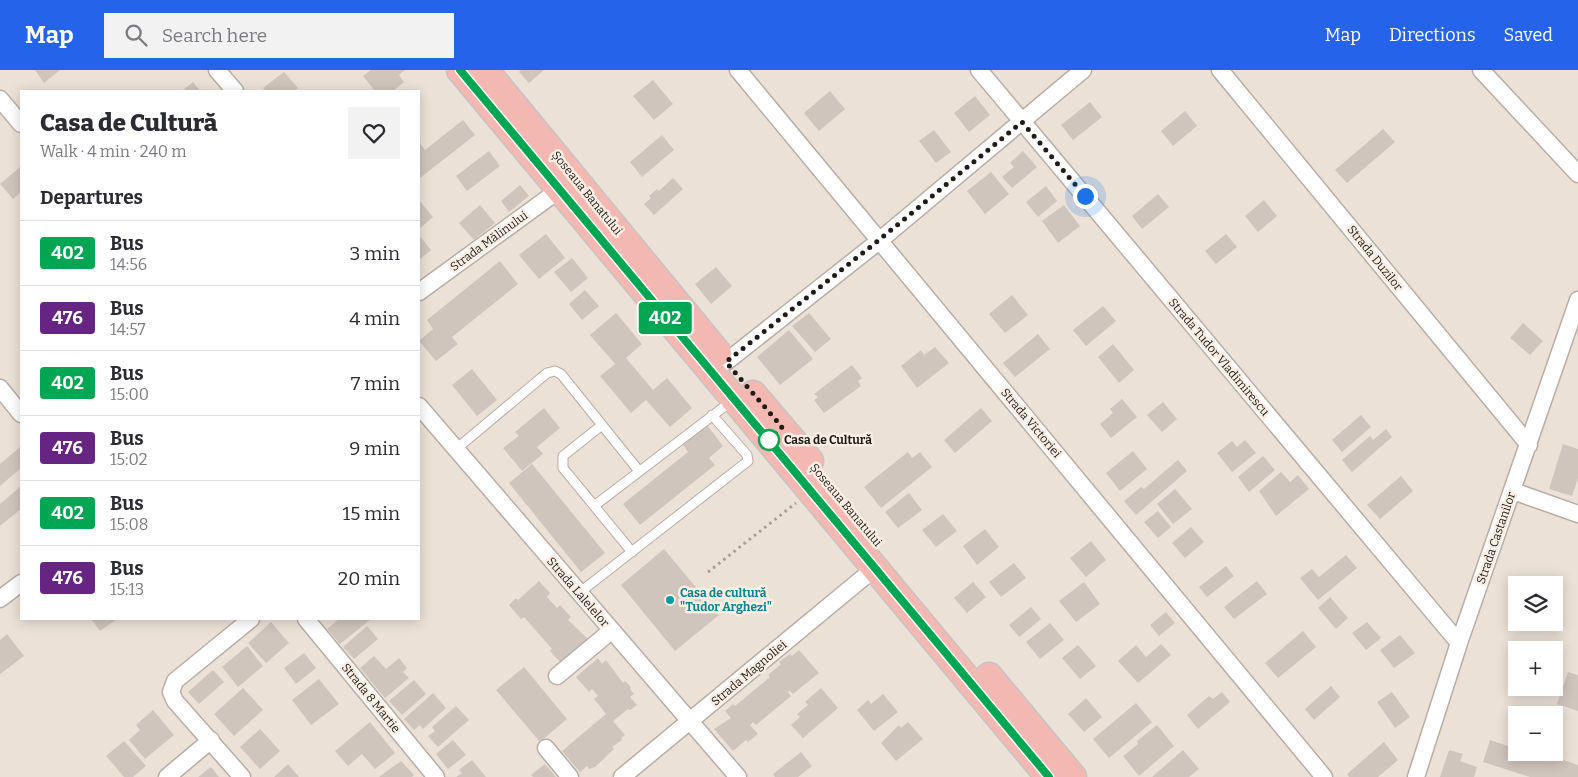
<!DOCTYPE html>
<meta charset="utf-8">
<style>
body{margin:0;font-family:Bitter,serif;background:#f2f2f3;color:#2b2b33;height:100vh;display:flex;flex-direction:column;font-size:19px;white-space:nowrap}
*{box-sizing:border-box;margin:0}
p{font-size:16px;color:#7c7c81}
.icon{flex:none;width:28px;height:28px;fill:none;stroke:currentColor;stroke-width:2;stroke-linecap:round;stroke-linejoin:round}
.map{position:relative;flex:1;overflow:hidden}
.sheet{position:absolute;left:20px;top:20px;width:400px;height:530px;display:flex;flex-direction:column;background:#fff;border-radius:0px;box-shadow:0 2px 12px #0003}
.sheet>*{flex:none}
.badge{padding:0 10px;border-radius:4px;font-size:18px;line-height:32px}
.tools{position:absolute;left:1508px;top:506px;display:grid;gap:10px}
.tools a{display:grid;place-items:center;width:55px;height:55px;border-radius:0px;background:#fff;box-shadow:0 2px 12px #0003;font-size:25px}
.you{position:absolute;width:25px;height:25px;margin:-12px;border:4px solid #fff;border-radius:50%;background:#1a73e8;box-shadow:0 0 0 8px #1a73e833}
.map>.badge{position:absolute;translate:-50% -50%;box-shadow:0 0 0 2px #fff}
h2{padding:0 20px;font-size:19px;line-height:45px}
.round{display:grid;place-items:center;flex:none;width:52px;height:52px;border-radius:0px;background:#f2f2f3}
.summary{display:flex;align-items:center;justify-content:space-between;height:85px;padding:0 20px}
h1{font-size:24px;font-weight:800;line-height:38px}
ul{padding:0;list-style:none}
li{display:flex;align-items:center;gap:15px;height:65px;padding:0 20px;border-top:1px solid #e1e1e2}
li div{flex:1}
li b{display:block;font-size:19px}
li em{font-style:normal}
li .badge{min-width:55px;font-weight:700;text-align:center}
header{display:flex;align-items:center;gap:30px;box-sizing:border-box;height:70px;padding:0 25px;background:#2563eb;color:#fff}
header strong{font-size:24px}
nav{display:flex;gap:28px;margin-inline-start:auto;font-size:18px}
.search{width:350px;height:45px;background:#f2f2f3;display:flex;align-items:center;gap:12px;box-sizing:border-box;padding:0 18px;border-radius:0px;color:#7c7c81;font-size:19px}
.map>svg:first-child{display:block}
.building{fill:#d0c5bc}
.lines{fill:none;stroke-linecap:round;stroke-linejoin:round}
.service-casing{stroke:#b8aea5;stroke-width:11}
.minor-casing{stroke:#b8aea5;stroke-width:19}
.primary-casing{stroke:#c5c4c3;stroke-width:29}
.path{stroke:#a79f97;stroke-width:3;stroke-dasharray:2.5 4;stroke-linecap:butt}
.service{stroke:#fff;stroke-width:9}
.minor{stroke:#fff;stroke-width:16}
.primary{stroke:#f4b8b3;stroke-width:26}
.line-casing{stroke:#fff;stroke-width:11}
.line{stroke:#00a651;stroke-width:8}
.walk{stroke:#1f1c18;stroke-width:5;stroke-dasharray:0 9}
.stop-dot{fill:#fff;stroke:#00a651;stroke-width:2.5}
.culture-dot{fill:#0f9aa8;stroke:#f9eee4;stroke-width:2}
.labels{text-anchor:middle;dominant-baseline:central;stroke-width:5;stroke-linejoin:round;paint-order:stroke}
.street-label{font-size:12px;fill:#1f1c18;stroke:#f9eee4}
.stop-label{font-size:12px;font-weight:bold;fill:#1f1c18;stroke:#f9eee4;text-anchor:start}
.culture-label{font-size:12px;font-weight:bold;fill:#0d838f;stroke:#f9eee4;text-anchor:start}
</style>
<header>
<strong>Map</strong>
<div class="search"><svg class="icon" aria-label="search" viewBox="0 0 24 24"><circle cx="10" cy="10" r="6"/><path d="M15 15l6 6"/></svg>Search here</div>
<nav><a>Map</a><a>Directions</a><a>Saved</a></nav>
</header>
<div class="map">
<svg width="1578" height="707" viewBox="0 0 1578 707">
<rect width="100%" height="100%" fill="#ebe1d7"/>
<path class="building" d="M35,0H60L44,13Z
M371,0H405L399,5L404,12L393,21H375L363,6Z
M521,0H544L529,13L519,2Z
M284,2L298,18L294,21H266L263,18Z
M653,10L673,34L654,50L633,26Z
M193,12L200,21H182Z
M830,21L845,39L819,61L804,43Z
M975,26L990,45L969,62L954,43Z
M1090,32L1102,47L1073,70L1061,55Z
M1185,41L1197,56L1173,76L1161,61Z
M463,50L475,65L420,108L419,72L425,80Z
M1383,59L1395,72L1347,113L1335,100Z
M934,60L951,82L936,93L919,71Z
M662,65L674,80L642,107L630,92Z
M489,81L500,96L467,121L456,106Z
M1023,81L1037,97L1012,118L1002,107L1014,97L1010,93Z
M20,97L21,122L13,129L0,114Z
M991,102L1009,124L985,144L967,121Z
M673,108L683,119L654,145L644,134L651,128L649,126L657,119L659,121Z
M520,115L529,126L509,142L501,131Z
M1046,116L1057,131L1038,147L1026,132Z
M1158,124L1169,137L1142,159L1132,146Z
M419,130L433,147L419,159Z
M1264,130L1277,146L1258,162L1245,146Z
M480,135L495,153L474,170L459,153Z
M1064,135L1080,156L1058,173L1042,151Z
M546,164L565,188L539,209L519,185Z
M1226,164L1237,177L1216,194L1205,181Z
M419,165L431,180L419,190Z
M572,188L588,208L571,222L554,202Z
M500,191L518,214L452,267L458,274L436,291L419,271L433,259L427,250Z
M716,197L732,216L711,234L695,214Z
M585,220L599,236L582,250L569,234Z
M1012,225L1028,245L1005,263L989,244Z
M1103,236L1116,251L1086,276L1073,260Z
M616,243L642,274L626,288L653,320L667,308L692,338L670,357L646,330L631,343L600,306L615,294L590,265Z
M809,243L831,269L815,282L792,256Z
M1523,253L1543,271L1530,285L1510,268Z
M789,260L813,289L780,315L757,287Z
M1038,264L1050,279L1015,307L1003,293Z
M1113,274L1134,300L1119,313L1098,287Z
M935,277L949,293L917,318L901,296L921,280L924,285Z
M852,295L862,308L858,311L861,316L824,343L814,330L818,327L814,324Z
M472,299L497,330L477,346L452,315Z
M1122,329L1137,347L1111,368L1100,354L1113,343L1110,339Z
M1163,332L1177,349L1162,362L1147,345Z
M544,338L560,358L537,377L543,384L522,401L503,378L519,366L515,362Z
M981,338L992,351L955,383L944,370Z
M1361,345L1371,357L1342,382L1332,370Z
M707,355L723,376L709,388L715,395L640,455L623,434L688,382L683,375Z
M1386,359L1392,367L1352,402L1342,390L1370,366L1373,370Z
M1245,370L1256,383L1232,402L1217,383L1232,371L1237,377Z
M1563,374L1578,379V408L1572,426L1549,419Z
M20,377L21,398L0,416V394Z
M1133,381L1147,399L1120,421L1106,403Z
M908,382L912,388L920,382L932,397L881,438L864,417Z
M1263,386L1275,400L1249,422L1238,407Z
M1178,390L1187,401L1136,445L1124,431L1141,417L1144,419Z
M532,394L605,483L581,502L509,413Z
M1281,402L1290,412L1298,405L1309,419L1276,446L1259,421Z
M1401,406L1413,421L1380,449L1367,435Z
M21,416V439L0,456V434Z
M1175,419L1192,439L1173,454L1157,434Z
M909,423L922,440L898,458L885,442Z
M1158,441L1171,457L1158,468L1144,452Z
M943,444L957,461L936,477L922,460Z
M1191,457L1204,472L1185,488L1172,473Z
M985,459L999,477L977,495L963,476Z
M1091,471L1106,490L1086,507L1070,488Z
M664,479L719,545L675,581L621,515Z
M1346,485L1357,498L1318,530L1300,508L1312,499L1319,507Z
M1014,493L1026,508L1001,527L989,512Z
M1226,496L1234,506L1207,527L1199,517Z
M539,511L550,523L547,527L557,538L560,535L571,547L568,550L588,569L561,593L550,581L552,579L524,547L521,549L509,535L516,528L518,530Z
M1257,511L1267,524L1234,549L1224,537Z
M973,512L986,527L967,543L954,528Z
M1084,512L1100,534L1076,552L1059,531Z
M1330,527L1348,548L1336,559L1318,538Z
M1031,537L1041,549L1019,567L1009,555Z
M1166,542L1175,553L1159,566L1150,555Z
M91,549H117L100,561Z
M339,549H371L340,574L327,559Z
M271,552L289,573L266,593L248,573Z
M1367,552L1381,568L1366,580L1352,563Z
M1050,553L1064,570L1040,589L1026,572Z
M367,556L378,569L354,589L343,577Z
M1303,561L1316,577L1278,608L1265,593Z
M7,564L24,586L0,604V570Z
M1400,565L1415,583L1394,598L1380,580Z
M1161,574L1171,585L1138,613L1118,591L1136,575L1146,587Z
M1078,575L1096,596L1080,609L1062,588Z
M247,576L263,596L238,617L222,597Z
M799,580L819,603L793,624L790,621L788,622L791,626L756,655L753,652L750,655L758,664L748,672L746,670L733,681L714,659L731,648L725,641L733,634L735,636L770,607L768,605L781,594L779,592L790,584L792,586Z
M304,583L316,598L296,614L284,598Z
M374,586L386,599L399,588L407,598L403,602L409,608L385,628L360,598Z
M598,588L602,594L606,590L623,613L625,611L631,617L630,619L634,624L630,627L637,635L630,640L628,639L613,651L625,665L621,668L622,670L612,677L614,679L595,697L589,699L587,696L580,702L562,681L606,644L594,629L598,626L592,619L589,622L576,607Z
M524,597L567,649L540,672L496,620Z
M213,600L224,612L199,634L188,622Z
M1568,602L1578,605V641L1557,634Z
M319,609L339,634L311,655L292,630Z
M414,610L426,624L402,645L389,631Z
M1331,616L1340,627L1314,650L1305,639Z
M243,618L263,640L234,666L214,644Z
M821,618L838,638L803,668L791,655L800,647L797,644L808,635L805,632Z
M1222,622L1230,632L1198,659L1187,645L1209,626L1213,629Z
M1392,622L1410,647L1395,658L1377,632Z
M433,623L446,638L423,659L420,655L414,660L404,649Z
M883,624L898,642L874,661L857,640L868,630L871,634Z
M1086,628L1102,647L1084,662L1068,644Z
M1136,633L1152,652L1109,688L1093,669Z
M456,636L469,650L438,677L428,666L435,661L432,657Z
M153,640L174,665L145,689L129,670L140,660L136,655Z
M370,652L395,683L375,699L362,684L348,696L335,681Z
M908,652L923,669L896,691L881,673L899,655L901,658Z
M1157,655L1174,676L1139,706L1123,686L1138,674L1137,671Z
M260,659L280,681L260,699L240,677Z
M453,670L466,685L448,699L436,684Z
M1490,670L1514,678L1516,673V682H1541L1578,695V707H1530L1483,692Z
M124,671L146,696L133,707H124L106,686Z
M1384,672L1398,690L1378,707H1349L1347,704Z
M1183,680L1199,699L1189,707H1152Z
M1449,680L1463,684L1460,691L1477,697L1474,707H1440Z
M801,682L812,696L798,707H775L773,704Z
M472,690L486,707H456L462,703L459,700Z
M401,691L414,705L412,707H379Z
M288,694L299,707H274Z
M545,694L556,707H533L531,705Z
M211,697L219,707H198Z"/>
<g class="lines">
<defs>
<path id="service" d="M602,355L563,386V398L632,482
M455,380L547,303L555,301L561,304L639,401
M594,436L733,330
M579,523L748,391L747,385L712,345"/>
<path id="minor" d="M217,0L235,21
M738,0L1324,707
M979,0L1459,573
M1220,0L1529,375
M1481,0L1578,104
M0,29L21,54
M419,222L559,120
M726,292L879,171L1083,0
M0,318L21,344
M419,336L738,707
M1513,421L1578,444
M0,529L21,513
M306,549L436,707
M557,606L611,561
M546,678L570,707
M167,707L211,670
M242,707L175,631L171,622L175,611L251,549
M622,707L875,498
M1416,707L1459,573L1578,230"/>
<path id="primary" d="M460,0L1049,707
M485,0L718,283
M753,324L810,391
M989,606L1073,707"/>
</defs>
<use href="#service" class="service-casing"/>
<use href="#minor" class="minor-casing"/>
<use href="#primary" class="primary-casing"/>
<path class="path" d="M708,502L796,433"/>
<use href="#service" class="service"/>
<use href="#minor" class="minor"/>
<use href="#primary" class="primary"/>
</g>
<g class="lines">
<defs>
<path id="line" d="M460,0L1049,707"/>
</defs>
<use href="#line" class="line-casing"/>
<use href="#line" class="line"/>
<path class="walk" d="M769,370L782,357L726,292L879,170L1022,52L1085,126"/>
</g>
<circle class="stop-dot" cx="769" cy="370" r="10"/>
<circle class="culture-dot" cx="670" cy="530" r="5"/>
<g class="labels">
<g class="street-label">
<text transform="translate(587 123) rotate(51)">Șoseaua Banatului</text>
<text transform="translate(489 171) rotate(-36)">Strada Mălinului</text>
<text transform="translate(1375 188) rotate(51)">Strada Duzilor</text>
<text transform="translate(1219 287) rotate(50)">Strada Tudor Vladimirescu</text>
<text transform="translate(1031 353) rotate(50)">Strada Victoriei</text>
<text transform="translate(846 435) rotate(50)">Șoseaua Banatului</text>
<text transform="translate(1496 468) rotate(-71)">Strada Castanilor</text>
<text transform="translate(578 522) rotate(49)">Strada Lalelelor</text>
<text transform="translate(749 603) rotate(-40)">Strada Magnoliei</text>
<text transform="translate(371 628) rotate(51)">Strada 8 Martie</text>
</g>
<g class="stop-label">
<text x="784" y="370">Casa de Cultură</text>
</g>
<g class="culture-label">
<text x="680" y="523">Casa de cultură<tspan x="680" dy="14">"Tudor Arghezi"</tspan></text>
</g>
</g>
</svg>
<div class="tools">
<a><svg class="icon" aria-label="layers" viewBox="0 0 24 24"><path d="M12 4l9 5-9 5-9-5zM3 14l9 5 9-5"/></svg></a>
<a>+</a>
<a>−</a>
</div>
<div class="you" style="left:1085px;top:126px"></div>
<b class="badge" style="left:665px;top:248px;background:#00a651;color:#fff">402</b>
<section class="sheet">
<div class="summary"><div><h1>Casa de Cultură</h1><p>Walk · 4 min · 240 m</p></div><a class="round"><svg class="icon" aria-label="heart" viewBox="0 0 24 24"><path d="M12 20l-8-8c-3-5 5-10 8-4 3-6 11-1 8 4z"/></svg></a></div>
<h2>Departures</h2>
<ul>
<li><span class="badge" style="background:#00a651;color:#fff">402</span><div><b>Bus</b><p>14:56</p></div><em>3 min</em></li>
<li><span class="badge" style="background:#662483;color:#fff">476</span><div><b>Bus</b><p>14:57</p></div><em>4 min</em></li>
<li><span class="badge" style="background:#00a651;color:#fff">402</span><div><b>Bus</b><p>15:00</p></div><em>7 min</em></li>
<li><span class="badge" style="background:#662483;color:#fff">476</span><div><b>Bus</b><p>15:02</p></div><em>9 min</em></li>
<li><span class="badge" style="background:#00a651;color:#fff">402</span><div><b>Bus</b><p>15:08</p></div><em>15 min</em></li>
<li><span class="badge" style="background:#662483;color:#fff">476</span><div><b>Bus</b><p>15:13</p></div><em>20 min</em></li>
</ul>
</section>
</div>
